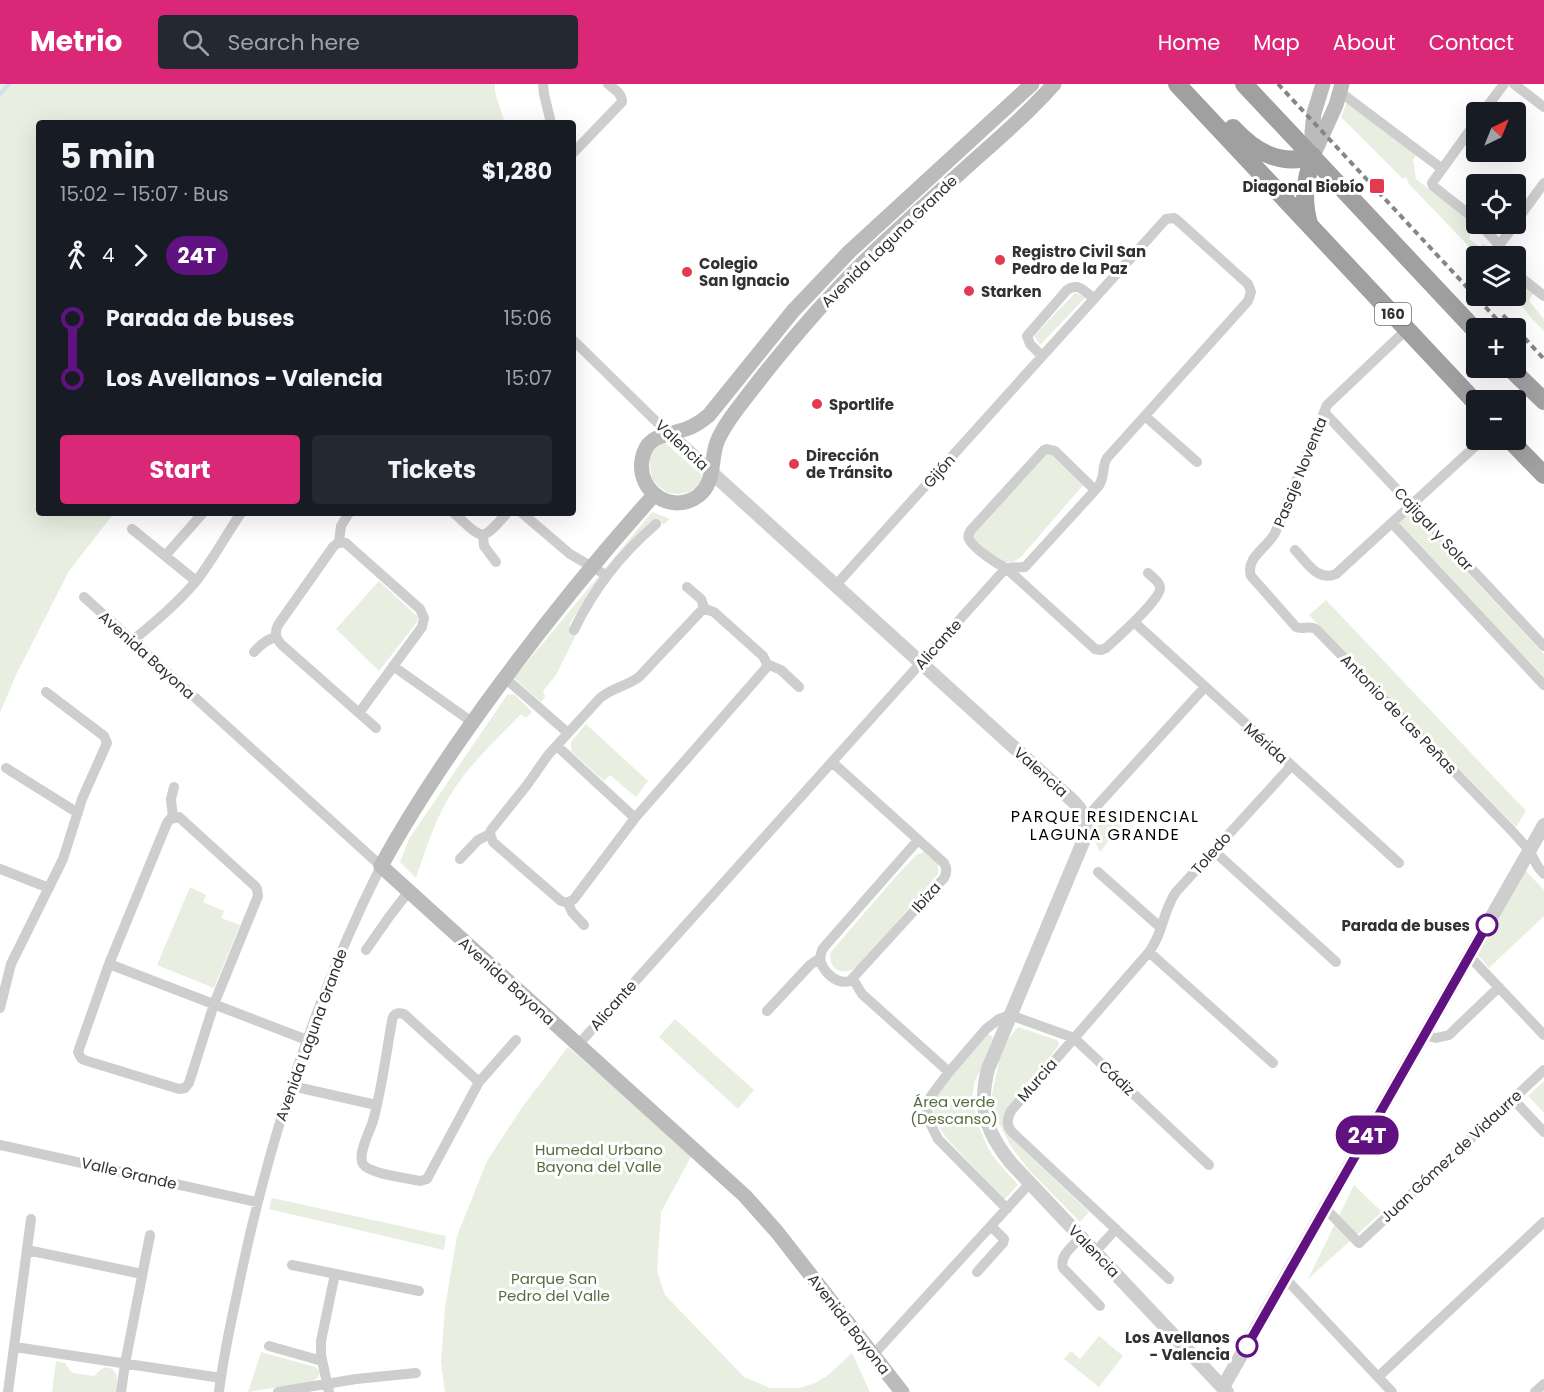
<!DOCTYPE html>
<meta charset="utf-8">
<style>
body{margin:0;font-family:Poppins,sans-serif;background:#242831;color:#f1f3f6;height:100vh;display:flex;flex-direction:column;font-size:22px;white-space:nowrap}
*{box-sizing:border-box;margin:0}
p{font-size:20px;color:#9ea1a6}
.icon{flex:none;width:33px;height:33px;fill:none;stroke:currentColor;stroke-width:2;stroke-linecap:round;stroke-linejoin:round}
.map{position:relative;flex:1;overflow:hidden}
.sheet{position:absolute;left:36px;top:36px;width:540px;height:396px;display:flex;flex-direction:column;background:#171b24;border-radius:6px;box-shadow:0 6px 24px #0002}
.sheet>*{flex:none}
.badge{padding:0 12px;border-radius:20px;font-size:21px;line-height:39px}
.needle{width:39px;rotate:43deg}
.fabs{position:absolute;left:1466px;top:18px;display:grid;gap:12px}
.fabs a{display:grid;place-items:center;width:60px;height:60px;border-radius:6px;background:#171b24;box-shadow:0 6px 24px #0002;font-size:30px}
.map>.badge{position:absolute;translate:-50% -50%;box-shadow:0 0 0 3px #fff}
.legs{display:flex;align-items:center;gap:9px;height:66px;padding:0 24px;font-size:20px}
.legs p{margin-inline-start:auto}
.overview{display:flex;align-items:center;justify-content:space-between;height:102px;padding:0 24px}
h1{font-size:33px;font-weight:700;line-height:45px}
.cta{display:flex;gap:12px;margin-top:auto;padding:12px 24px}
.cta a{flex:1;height:69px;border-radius:6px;background:#db2777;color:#fff;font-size:24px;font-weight:700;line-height:69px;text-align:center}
.cta a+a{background:#242831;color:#f1f3f6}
ul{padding:0 24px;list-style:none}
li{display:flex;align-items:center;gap:21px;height:60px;font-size:22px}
li i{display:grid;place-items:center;width:9px;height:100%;margin:0 8px;background:currentColor}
li i::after{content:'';width:15px;height:15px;margin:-8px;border:4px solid;border-radius:50%;background:#171b24}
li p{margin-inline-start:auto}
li:first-child i{background:linear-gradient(#0000 50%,currentColor 0)}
li:last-child i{background:linear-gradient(currentColor 50%,#0000 0)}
header{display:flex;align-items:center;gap:36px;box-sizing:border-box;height:84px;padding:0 30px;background:#db2777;color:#fff}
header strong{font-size:28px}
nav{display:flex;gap:33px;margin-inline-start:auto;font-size:21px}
.search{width:420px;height:54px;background:#242831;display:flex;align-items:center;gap:15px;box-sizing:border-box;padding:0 21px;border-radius:6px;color:#9ea1a6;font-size:22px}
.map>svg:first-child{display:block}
.green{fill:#e8eee0}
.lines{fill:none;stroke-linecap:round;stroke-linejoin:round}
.stream{stroke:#cde2ed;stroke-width:4}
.minor{stroke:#cecece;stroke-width:10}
.tertiary{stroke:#cecece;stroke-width:14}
.secondary{stroke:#bbb;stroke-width:15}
.trunk{stroke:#a0a0a0;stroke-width:18}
.rail{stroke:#868686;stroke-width:4;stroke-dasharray:6 4.5;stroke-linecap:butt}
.line-1-casing{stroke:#fff;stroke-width:14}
.line-1{stroke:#5f1280;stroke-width:9}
.poi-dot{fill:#e23a51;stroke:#fff;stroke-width:2}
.stop-1-dot{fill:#fff;stroke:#5f1280;stroke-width:3}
.labels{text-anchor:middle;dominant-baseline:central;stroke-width:6;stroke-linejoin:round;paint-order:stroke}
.shield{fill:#fff;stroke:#6f6f6f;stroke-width:1.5}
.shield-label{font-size:14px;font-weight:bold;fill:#313131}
.poi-label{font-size:15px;font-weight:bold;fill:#313131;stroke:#fff;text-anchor:start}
.street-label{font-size:15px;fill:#313131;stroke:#fff}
.stop-label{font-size:15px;font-weight:bold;fill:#313131;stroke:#fff;text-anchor:end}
.park-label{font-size:15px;fill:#576d3f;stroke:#fff}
.neighbourhood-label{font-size:16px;letter-spacing:1.5px;fill:#000;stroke:#fff}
</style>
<header>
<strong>Metrio</strong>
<div class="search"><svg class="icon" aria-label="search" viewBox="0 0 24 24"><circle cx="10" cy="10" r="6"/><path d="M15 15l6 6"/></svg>Search here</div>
<nav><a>Home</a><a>Map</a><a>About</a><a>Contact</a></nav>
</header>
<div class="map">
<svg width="1544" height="1308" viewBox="0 0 1544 1308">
<rect width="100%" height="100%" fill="#fff"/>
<path class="green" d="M0,0H495V8L505,39H39V429H114L69,487L16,591L0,629Z
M1347,18L1417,69L1413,76L1416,95L1468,136L1465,145L1470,151L1469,155L1480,163L1483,160L1499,172H1478L1409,100L1406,93L1403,95L1341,33Z
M1515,185L1535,205L1529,217L1544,235V247L1533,236L1514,212Z
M1075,209L1086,213L1040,261L1034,252Z
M664,358L703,392L700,401L689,408L679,410L668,409L659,403L652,395L649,374L653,365Z
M1047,370L1052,371L1083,401L1021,473L1013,478H1001L975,456L973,452L974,449Z
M1409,427L1544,570V593L1397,439Z
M652,428L670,435L664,440L652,437C618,465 593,505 569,541L576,551L556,591L543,607L545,613L541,618L514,594Z
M379,497L418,533L417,538L379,587L336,545Z
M1326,516L1526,727L1516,743L1309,531Z
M514,610L532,628L526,634L521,630C492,660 461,688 442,726C431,747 424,771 416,794L400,778L409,755L507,611Z
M586,640L648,697L636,713L610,691L604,697L571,667V658Z
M1107,726L1122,741L1100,768L1093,753L1100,735Z
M924,768L938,779V790L858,883C855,884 852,887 848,887C835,890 828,879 831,868L892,797L916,771Z
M1524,785L1544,806V832L1489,884L1476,869Z
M190,803L206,811L203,818L224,827L221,834L240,841L214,904L157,881Z
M675,935L754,1006L738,1025L659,953Z
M1018,943L1057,956L1059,961L1003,1034L1009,1052L1089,1128L1080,1138L1029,1086L1010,1061L992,1025V1010L1000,973L1009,954Z
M988,949L993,953L984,981L975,996L972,1014L979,1043L988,1064L996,1076L1018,1101L1004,1116L949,1057L938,1042L934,1029V1015L938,1006Z
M568,963L692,1071L661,1128L657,1187L665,1211L744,1293L770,1304H799L815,1299L826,1293L852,1269L870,1308H445L441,1278L445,1224L457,1152L487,1077L523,1022Z
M1544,997V1029L1528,1012Z
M1354,1101L1382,1128L1308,1195Z
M272,1114L446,1152L444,1166L269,1125Z
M1099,1252L1123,1272L1099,1303L1064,1275L1071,1267L1080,1275Z
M261,1268L315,1283L319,1286L320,1290L316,1295L311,1298L248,1308Z
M56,1277L65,1279L72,1289L94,1292C97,1290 99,1286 102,1285C108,1281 116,1286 117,1293C118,1297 116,1303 116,1308H52Z"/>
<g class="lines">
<path class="stream" d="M0,10L9,0"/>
<path class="minor" d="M543,0L544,10L551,39
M1514,0L1544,23
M1340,8L1441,84
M1483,28L1504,0
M1476,38L1432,99L1433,102L1476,136
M573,69L622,18C622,9 614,5 608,0
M1515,139L1544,99
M1480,140L1499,161
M1496,172L1494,168L1515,140
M1515,189L1544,212
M1407,245L1327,321L1275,449C1267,464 1245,474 1251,492L1296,543C1303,546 1309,541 1316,545L1511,746L1529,766L1538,783L1544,790
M573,256L668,349
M1042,272L1030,260L1027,252L1067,206C1078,198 1085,207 1094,215
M1324,328L1544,562
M1145,332L1197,378
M1095,406L1055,367L1047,365L1044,366L971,446C969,450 967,451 969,455C973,464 997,480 1006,484L1095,565L1101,566L1106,564C1116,555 1162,514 1160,504C1160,498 1152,493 1148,489
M454,429C483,455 480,460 507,429
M522,429L570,470L606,491
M1392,439L1544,601
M132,445L196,497
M483,451L484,462L496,478
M339,458L333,463L278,541C274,549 276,555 282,561L376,644
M339,458L346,459L348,461L420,525L424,534L422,543L359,629
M339,458L341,442L349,429
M1295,466C1306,477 1317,498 1336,490L1482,356
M165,472L203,429
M687,503L701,515L705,526
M84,513L381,782C314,916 268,1058 238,1205C231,1239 223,1273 219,1308
M702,526H708L714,528L763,572L767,580L766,584L635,734L574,815L568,819L561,817L493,758L490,750L491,746L527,701L548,671L600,614C612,604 627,602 639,593Z
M1134,538L1399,779
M574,546C594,504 621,470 656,440
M132,557C155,538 178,519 197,496C213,475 226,451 241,429
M254,568C260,561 267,555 276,553
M767,580L781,586L799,603
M393,582L472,638
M505,594L568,649
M557,662L635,734
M6,684L78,729
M179,733L255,802L257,805L258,812L214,920L189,999L185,1004L179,1005L84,976L81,974L78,968L109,880L167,739L170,735Z
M173,734L171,715L174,703
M1085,735L1205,603
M1214,767L1336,878
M460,775L478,756L490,750
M0,785L49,804
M1098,788L1161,844
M568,819L572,828L584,841
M366,866L389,833L409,807
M1149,868L1273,979
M1469,872L1544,951
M820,874C822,888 837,901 850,897L944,794C947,789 947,784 944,779L832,678
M109,880L307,956
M853,895L862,910L949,988
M0,924L11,880L63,775L82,715L107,659L104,652L46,608
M767,927L810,881L820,874L822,866L825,862L918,756
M1424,951L1436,954L1449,951L1499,903
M578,961L1006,484L1025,483L1098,403C1106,392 1101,384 1107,374L1248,217L1251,208L1248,200L1177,136L1174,134L1166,135L835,502
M479,998L404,930C397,928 393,930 392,937C386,970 382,1004 373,1037C370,1047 357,1071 363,1080C369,1090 408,1094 420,1097L427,1095L479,998L516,956
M292,1002L376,1021
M1513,1015L1544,1048
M0,1061L257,1118
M1325,1124L1359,1159L1544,986
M1007,1125L938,1055L930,1039L927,1025L931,1012L949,988L986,945L999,935L1010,931L1074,954L1209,1081
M1081,1153C1073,1162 1059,1172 1063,1184L1100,1222
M27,1166L142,1190
M1095,1168L1116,1145
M292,1181L419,1207
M977,1188L1003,1159L1004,1155L991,1142
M1285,1194L1392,1308
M1169,1195L1012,1048C1006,1041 1007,1035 1011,1027L1149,868C1163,850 1163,826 1176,808L1291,682
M269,1262L322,1277
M15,1263L221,1294
M873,1271L1030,1099
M1378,1293L1544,1138
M8,1308L31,1135
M121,1308L125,1280L150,1151
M278,1308L356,1295L416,1289
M329,1308L321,1271V1257L335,1190
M1535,1308L1544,1300"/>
<path class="tertiary" d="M668,349L1074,718C1086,730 1088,743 1083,758L988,985C978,1024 986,1048 1011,1079L1227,1308
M1223,1303L1544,741"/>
<path class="secondary" d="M1032,0L849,168L793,227L709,331C702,337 695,342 686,345C666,352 646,350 642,376C637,408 672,431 698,412C716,398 710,377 717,358C723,343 734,329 744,316C789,257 837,201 892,151C921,124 950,98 979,72C1005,49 1031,26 1054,0
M1313,70L1312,48L1314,29L1323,0
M1313,72L1336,21L1342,0
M654,411C600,471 549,534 501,599C458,657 416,718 381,782L745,1112L777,1148L902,1308"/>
<path class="trunk" d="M1177,0L1476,319
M1244,0L1476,247
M1233,44C1254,67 1280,83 1313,72
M1309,140C1302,114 1305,98 1313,72
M1510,284L1544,317
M1510,356L1544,391"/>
<path class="rail" d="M1278,0L1505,244
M1503,231L1544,275"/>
</g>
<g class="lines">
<defs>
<path id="line-1" d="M1247,1262L1487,841"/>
</defs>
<use href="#line-1" class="line-1-casing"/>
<use href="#line-1" class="line-1"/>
</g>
<g class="poi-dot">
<rect x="1369" y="94" width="16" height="16" rx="3"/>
<circle cx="1000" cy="176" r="6"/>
<circle cx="687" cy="188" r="6"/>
<circle cx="969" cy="207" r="6"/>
<circle cx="817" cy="320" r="6"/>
<circle cx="794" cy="380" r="6"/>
</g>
<g class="stop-1-dot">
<circle cx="1487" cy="841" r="10"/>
<circle cx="1247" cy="1262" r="10"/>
</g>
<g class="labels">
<rect class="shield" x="1375" y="219" width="36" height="22" rx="4.5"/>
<g class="shield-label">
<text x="1393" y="230">160</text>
</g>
<g class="poi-label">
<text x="1364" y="102" text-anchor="end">Diagonal Biobío</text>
<text x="1012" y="167">Registro Civil San<tspan x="1012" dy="17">Pedro de la Paz</tspan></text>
<text x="699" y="179">Colegio<tspan x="699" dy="17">San Ignacio</tspan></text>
<text x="981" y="207">Starken</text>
<text x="829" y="320">Sportlife</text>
<text x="806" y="371">Dirección<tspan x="806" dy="17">de Tránsito</tspan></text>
</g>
<g class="street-label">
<text transform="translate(889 157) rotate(-44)">Avenida Laguna Grande</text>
<text transform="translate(682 361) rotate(43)">Valencia</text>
<text transform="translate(939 387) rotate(-48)">Gijón</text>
<text transform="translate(1300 388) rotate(-68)">Pasaje Noventa</text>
<text transform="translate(1434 445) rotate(47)">Cajigal y Solar</text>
<text transform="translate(938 560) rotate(-48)">Alicante</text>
<text transform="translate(147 571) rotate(42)">Avenida Bayona</text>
<text transform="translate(1399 630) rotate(46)">Antonio de Las Peñas</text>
<text transform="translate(1266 659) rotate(42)">Mérida</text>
<text transform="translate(1041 688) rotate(42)">Valencia</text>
<text transform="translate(1211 769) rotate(-48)">Toledo</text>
<text transform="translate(926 813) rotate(-48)">Ibiza</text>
<text transform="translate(507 897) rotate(42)">Avenida Bayona</text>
<text transform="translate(613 921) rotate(-48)">Alicante</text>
<text transform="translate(311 951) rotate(-70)">Avenida Laguna Grande</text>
<text transform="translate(1117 994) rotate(43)">Cádiz</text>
<text transform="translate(1037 996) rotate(-49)">Murcia</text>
<text transform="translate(1451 1072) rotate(-43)">Juan Gómez de Vidaurre</text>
<text transform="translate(129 1089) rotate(13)">Valle Grande</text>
<text transform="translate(1094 1167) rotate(46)">Valencia</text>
<text transform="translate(849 1240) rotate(52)">Avenida Bayona</text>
</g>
<g class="stop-label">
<text x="1470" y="841">Parada de buses</text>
<text x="1230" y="1253">Los Avellanos<tspan x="1230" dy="17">- Valencia</tspan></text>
</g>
<g class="park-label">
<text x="954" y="1017">Área verde<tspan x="954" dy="17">(Descanso)</tspan></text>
<text x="599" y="1065">Humedal Urbano<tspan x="599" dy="17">Bayona del Valle</tspan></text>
<text x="554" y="1194">Parque San<tspan x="554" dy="17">Pedro del Valle</tspan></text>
</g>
<g class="neighbourhood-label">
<text x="1105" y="732">PARQUE RESIDENCIAL<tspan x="1105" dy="18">LAGUNA GRANDE</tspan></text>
</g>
</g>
</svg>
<div class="fabs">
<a><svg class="needle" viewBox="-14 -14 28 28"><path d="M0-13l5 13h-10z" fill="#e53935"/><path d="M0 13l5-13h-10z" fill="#9ea1a6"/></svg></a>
<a><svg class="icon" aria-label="locate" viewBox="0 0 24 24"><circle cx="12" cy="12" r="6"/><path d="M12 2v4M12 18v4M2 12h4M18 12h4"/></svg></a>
<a><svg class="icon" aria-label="layers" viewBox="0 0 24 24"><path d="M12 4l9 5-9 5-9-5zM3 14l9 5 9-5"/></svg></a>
<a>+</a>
<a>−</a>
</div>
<b class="badge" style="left:1367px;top:1051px;background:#5f1280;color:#fff">24T</b>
<section class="sheet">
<div class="overview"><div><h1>5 min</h1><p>15:02 – 15:07 · Bus</p></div><b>$1,280</b></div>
<div class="legs"><svg class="icon" aria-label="walk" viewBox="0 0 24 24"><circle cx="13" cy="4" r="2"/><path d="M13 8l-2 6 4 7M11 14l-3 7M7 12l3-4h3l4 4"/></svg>4<svg class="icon" aria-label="forward" viewBox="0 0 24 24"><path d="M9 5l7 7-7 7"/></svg><b class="badge" style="background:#5f1280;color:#fff">24T</b></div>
<ul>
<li><i style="color:#5f1280"></i><b>Parada de buses</b><p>15:06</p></li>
<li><i style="color:#5f1280"></i><b>Los Avellanos - Valencia</b><p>15:07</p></li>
</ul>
<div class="cta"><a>Start</a><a>Tickets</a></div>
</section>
</div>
